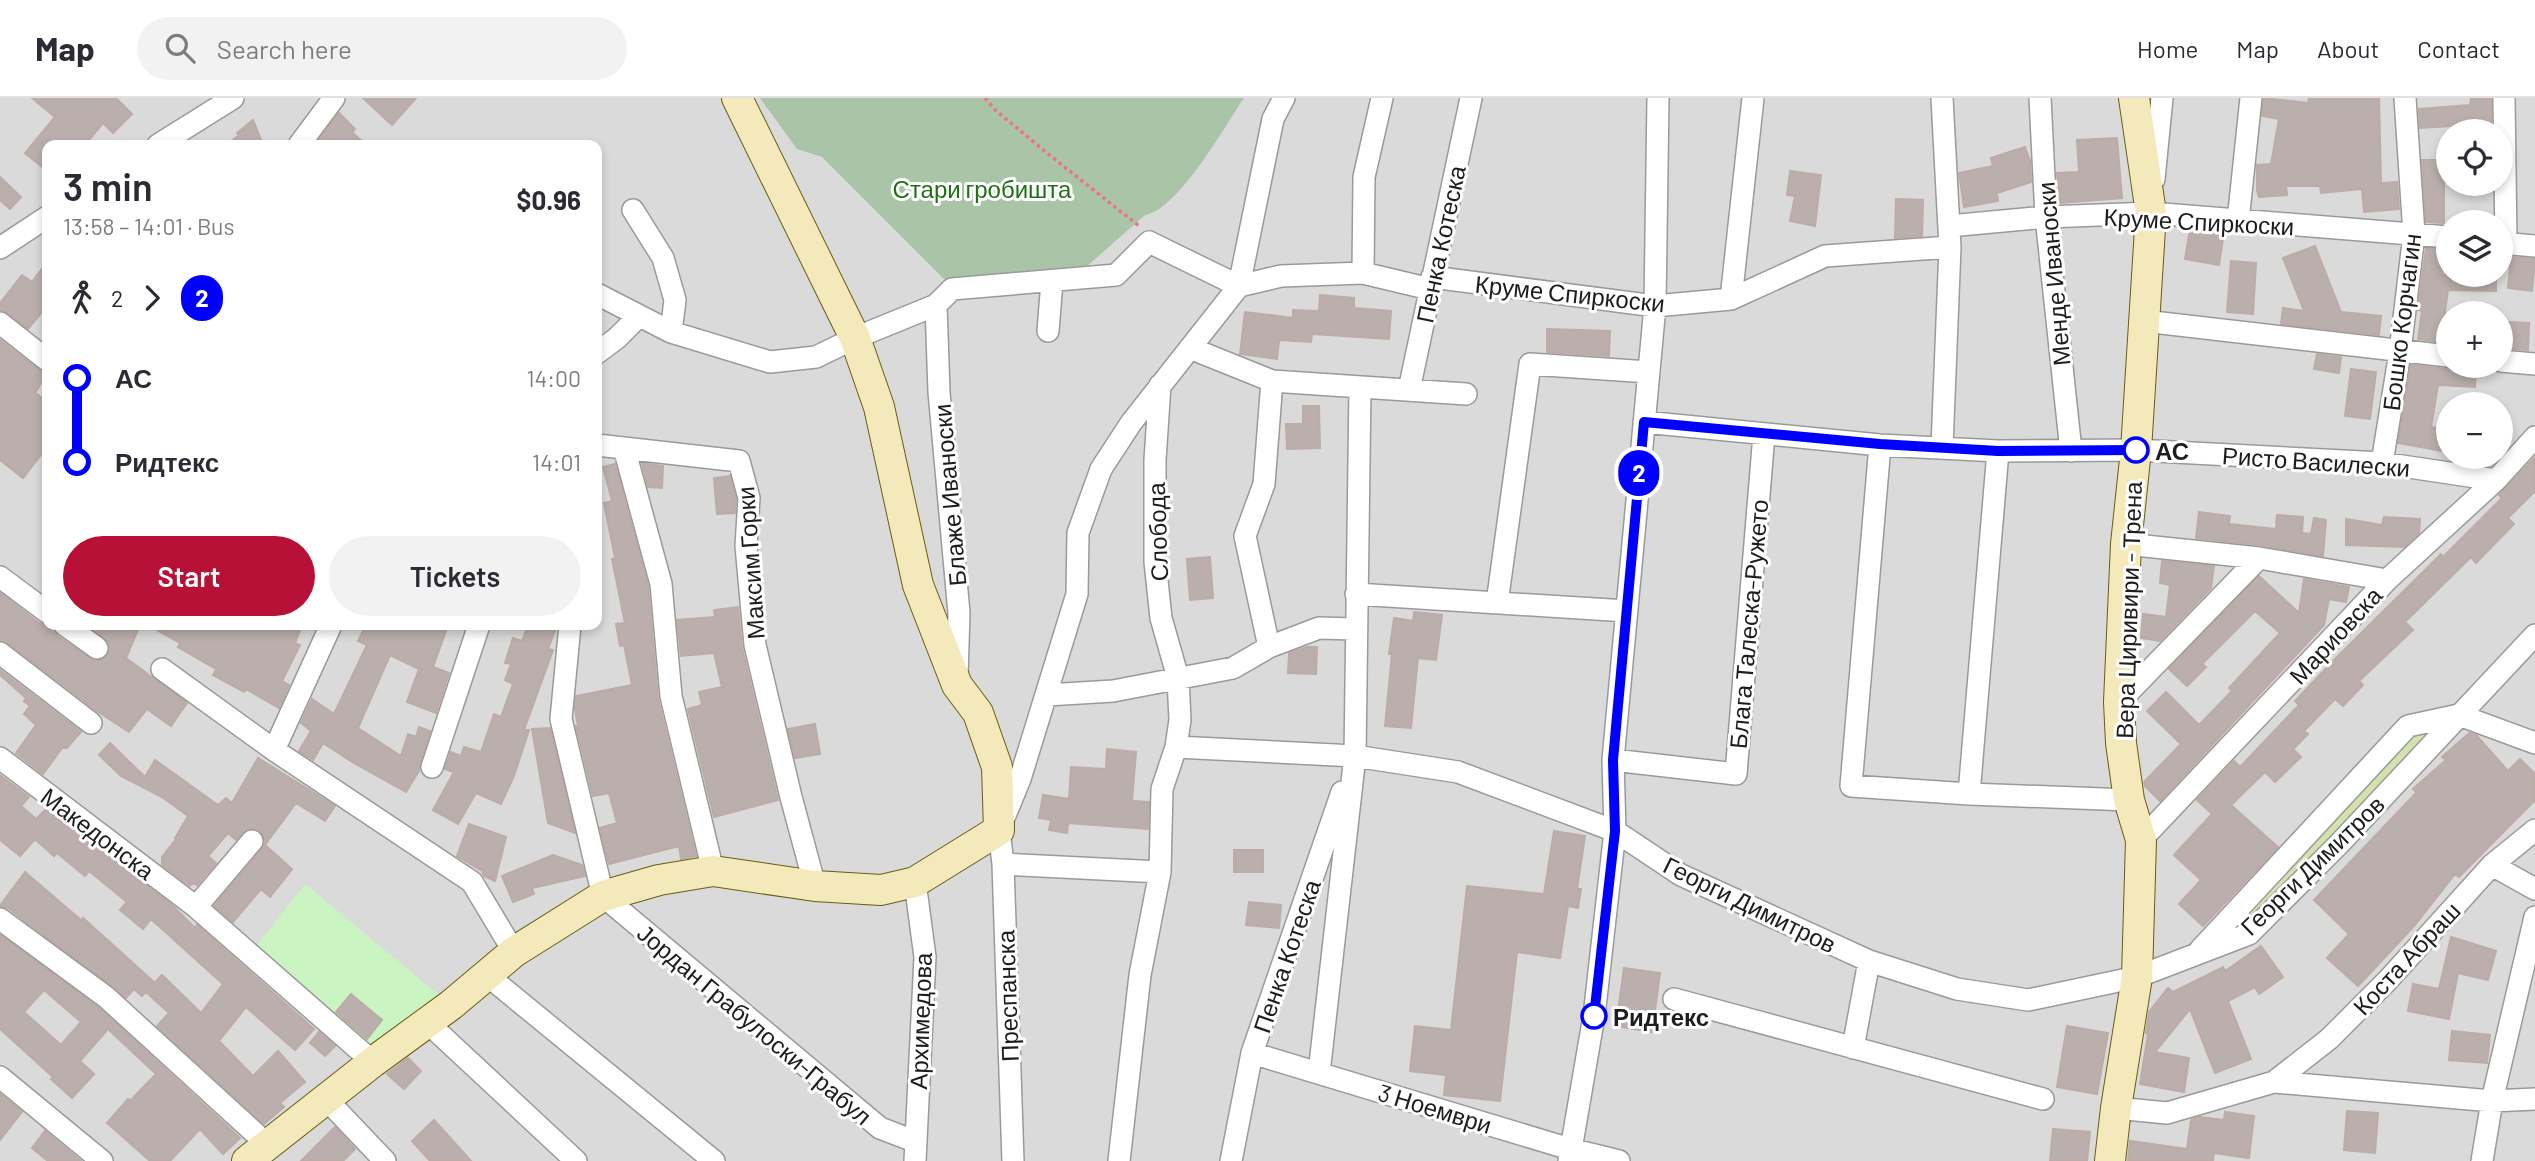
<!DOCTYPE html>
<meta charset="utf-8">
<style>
body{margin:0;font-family:Barlow,sans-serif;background:#f2f2f3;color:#2b2b33;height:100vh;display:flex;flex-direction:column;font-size:26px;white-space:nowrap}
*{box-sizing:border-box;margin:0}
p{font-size:23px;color:#7c7c81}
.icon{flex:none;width:38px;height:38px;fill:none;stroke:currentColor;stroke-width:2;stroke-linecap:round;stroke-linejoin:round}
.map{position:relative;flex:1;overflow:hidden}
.drawer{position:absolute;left:42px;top:42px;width:560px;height:490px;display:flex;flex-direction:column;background:#fff;border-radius:14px;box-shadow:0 4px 10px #0003}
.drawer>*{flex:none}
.badge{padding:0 14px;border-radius:23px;font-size:24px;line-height:46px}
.tools{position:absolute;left:2436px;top:21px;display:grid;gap:14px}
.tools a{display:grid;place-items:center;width:77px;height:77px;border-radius:50%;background:#fff;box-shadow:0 4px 10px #0003;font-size:35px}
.map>.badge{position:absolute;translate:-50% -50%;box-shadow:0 0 0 4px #fff}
.legs{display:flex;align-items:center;gap:10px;height:77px;padding:0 21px;font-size:23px}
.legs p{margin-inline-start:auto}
.head{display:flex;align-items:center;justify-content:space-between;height:119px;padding:0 21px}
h1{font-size:38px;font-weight:600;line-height:52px}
.action{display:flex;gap:14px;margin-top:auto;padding:14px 21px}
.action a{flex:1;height:80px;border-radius:42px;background:#b81138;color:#fff;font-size:28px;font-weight:600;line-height:80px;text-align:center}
.action a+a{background:#f2f2f3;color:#2b2b33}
ul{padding:0 21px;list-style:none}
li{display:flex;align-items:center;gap:24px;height:84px;font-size:26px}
li i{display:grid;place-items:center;width:10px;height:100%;margin:0 9px;background:currentColor}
li i::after{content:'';width:18px;height:18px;margin:-9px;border:5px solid;border-radius:50%;background:#fff}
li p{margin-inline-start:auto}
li:first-child i{background:linear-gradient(#0000 50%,currentColor 0)}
li:last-child i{background:linear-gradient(currentColor 50%,#0000 0)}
header{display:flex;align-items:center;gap:42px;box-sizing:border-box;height:98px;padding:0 35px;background:#fff;border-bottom:2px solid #e1e1e2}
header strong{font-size:33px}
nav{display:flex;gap:38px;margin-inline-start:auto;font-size:24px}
.search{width:490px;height:63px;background:#f2f2f3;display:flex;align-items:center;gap:18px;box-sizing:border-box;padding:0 24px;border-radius:38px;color:#7c7c81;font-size:26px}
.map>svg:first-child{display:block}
.residential{fill:#dadada;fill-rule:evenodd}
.grass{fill:#d4e3ad}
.cemetery{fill:#a9c4a6}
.park{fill:#cbf4c3}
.building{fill:#baafad;stroke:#bdaba7;stroke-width:2;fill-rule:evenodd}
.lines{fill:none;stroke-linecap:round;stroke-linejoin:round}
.street-casing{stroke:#9a9a9a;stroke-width:24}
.secondary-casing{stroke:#695e0e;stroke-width:32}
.path{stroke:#ed7484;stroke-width:3.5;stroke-dasharray:3.5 3.5;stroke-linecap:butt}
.street{stroke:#fff;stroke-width:21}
.secondary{stroke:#f3e9bb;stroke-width:30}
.line-1-casing{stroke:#fff;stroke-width:16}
.line-1{stroke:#00f;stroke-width:10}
.stop-1-dot{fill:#fff;stroke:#00f;stroke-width:3.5}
.labels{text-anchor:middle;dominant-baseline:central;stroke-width:6;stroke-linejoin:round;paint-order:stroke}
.park-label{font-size:24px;fill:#227015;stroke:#fff}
.street-label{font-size:24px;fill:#1d1d1d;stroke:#fff}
.stop-label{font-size:24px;font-weight:bold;fill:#1d1d1d;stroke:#fff;text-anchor:start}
</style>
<header>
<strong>Map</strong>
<div class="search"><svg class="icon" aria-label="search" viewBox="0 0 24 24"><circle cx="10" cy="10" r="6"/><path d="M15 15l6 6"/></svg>Search here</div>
<nav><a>Home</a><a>Map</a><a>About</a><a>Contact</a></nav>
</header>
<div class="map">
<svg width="2535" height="1063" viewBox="0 0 2535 1063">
<rect width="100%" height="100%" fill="#ede7e3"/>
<path class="residential" d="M0,0H2535V1063H0ZM2448,33H2501V86H2448ZM47,47H597V527H47ZM2448,124H2501V177H2448ZM2448,215H2501V268H2448ZM2448,306H2501V359H2448Z"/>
<path class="grass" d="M2459,617L2249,836L2197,856L2408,628Z"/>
<path class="cemetery" d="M760,0H1244C1225,28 1178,112 1145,117L1085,170L947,184L822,59L797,51Z"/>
<path class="park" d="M305,786L451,907L373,964L249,857Z"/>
<path class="building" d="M32,0H116L132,16L113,35L103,25L85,47H47V73L25,55L55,19Z
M363,0H416L392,27Z
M2264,0L2308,5L2309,0H2379L2381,85L2397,84L2399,111L2364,114L2362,91L2321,95L2320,88H2286L2287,97L2259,99L2257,92V67L2271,66L2279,21L2262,18Z
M2471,0H2491V33H2468V27L2420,30L2419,11L2470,7Z
M339,15L355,31L352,34L366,47H315Z
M253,22L263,47H227L239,37L237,35Z
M2117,40L2122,100L2060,105L2057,75L2079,74L2077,42Z
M2025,49L2030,63L2031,84L1997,95L1998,103L1964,109L1959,75L1993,68L1991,60Z
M2422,62H2448V82H2444V125L2426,124Z
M1790,73L1821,77L1815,128L1790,123L1795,98L1787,97Z
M0,79L21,99L10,111L0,102Z
M1896,101L1923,102L1922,138L1895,140Z
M2190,131L2224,134L2219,167L2185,161Z
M2315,148L2341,214L2381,218L2379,237L2281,226L2283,210L2304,213L2283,160Z
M2426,150L2443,152L2445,160L2442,177H2496V193L2448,192L2443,228L2448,229V245L2418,241L2422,213L2418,212Z
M2511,159L2535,161L2532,193L2508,190Z
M2231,163L2256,165L2253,216L2227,214Z
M47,164V208L28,231L8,215L0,212V205L22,177L32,184Z
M1320,197L1354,200V210L1391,213L1389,241L1312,236L1311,244L1279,242L1277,261L1240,256L1245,214L1293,220V212L1319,213Z
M2509,224L2529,225L2528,252L2501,250V226L2508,227Z
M1547,231L1610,233L1609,258L1547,254Z
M0,242L39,272L47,275L35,295L47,303V349L23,380L0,362Z
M2317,256L2341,259L2339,275L2314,271Z
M2411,267L2446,271L2456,268H2476L2475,289L2438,287L2431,329L2448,332V354L2398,345Z
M2351,271L2376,274L2370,321L2345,318Z
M1303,308H1319L1320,350L1287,351L1286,326H1303Z
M2535,359V393L2508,420L2514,426L2476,465L2471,459L2405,524L2413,532L2359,583L2363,587L2343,608L2335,601L2304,633L2308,636L2293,651L2301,659L2275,684L2265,674L2231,707L2278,749L2203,828L2179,806L2201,782L2174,757L2212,716L2197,702L2234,663L2240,669L2299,607L2295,603L2335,561L2441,456L2443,459L2502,400L2499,397Z
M642,365L663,368L662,390L648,389Z
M615,366L648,488L658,601L696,758L681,761L679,748L609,766L600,730L617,725L609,695L593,698L576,628H578L575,611L576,598L632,587L624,547L620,548L616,526L625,525L612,461L615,460L604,405L612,403L603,369Z
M730,378L736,401L735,415L717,416L714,380Z
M2199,414L2230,418L2229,426L2276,431L2277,417L2303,419L2302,435L2311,436L2314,420L2326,422L2323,458L2260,447L2196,440Z
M2384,419L2420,421L2419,435L2404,449L2346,447V421L2382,427Z
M1210,459L1213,500L1190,502L1187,461Z
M2162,463L2214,468L2211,490L2160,543L2141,540L2143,516L2166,519L2170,487L2160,485Z
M2259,478L2299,515L2304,481L2349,489L2346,504L2329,501L2324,527L2160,703L2145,688L2144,684L2181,646L2147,613L2166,594L2199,627L2232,593L2229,590L2280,535L2255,513L2202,566L2206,569L2187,588L2169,571Z
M0,495L39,525L52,527L57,538L95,563L107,558L109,545L87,527H140L126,560L187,605L171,628L147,611L129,634L97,613L8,545L0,542Z
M738,509L742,550L778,702L714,719L688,611L702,607L699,594L722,589L714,555L681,558L677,522L715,519L714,512Z
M1414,514L1442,517L1436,562L1418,560L1411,630L1385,628L1392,556H1389L1394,520L1413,523Z
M148,527H302L295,545L300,547L282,583L289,587L279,610L246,591L244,594L213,577L216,571L178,549L180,545Z
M366,527H448L433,569L449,575L436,615L407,604L419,571L390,557L358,630L401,658L408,636L416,639L419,629L430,633L420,665L419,673L406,694L352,664L323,645L313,662L299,653L311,633L301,625L312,601L334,616L367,547L358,543Z
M528,527H557L548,551L553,552L524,632H529L514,678L501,706L476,695L458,726L433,712L454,674L445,671L451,654L461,658L464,649L481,654L494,616L501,619L513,586L505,582L511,566L505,565L513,540L522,543Z
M1307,549H1317L1316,576L1288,575L1289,555Z
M0,572L81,634L67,650H62L43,676L16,655L36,627L24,616L30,608L24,603L26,600L0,577Z
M815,626L820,656L795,660L788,631Z
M550,630L575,735L548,725L532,631Z
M2469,635L2476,637L2508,673L2520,661L2535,676V702L2459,779L2455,776L2414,828L2358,888L2327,860L2349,836L2314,802L2416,695L2413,691L2446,662L2442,659Z
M110,645L145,679L155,662L218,707L226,700L232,705L258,660L335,708L325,723L296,705L265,747L292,771L270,799L261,791L233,824L214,808L262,751L265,745L261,733L248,731L236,742L228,735L208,758L216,765L197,787L193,785L190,788L162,767V759L176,741L175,740L188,718L162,699L121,678L99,657Z
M1107,651L1136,654L1132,703L1149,704L1148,731L1068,725L1067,735L1049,732L1051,722L1039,720L1043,697L1069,701L1071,669L1106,671Z
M0,677L29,699L21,708L36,721L46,711L172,807L195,830L197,827L314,931L295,952L246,909L219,943L253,978L278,953L305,984L280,1005L284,1009L264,1026L157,928L169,915L146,894L162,877L201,915L223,886L151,821L143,831L120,812L127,804L89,773L85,778L57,755L54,758L35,741L20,758L0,742Z
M469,726L506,739L495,783L484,778L482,773L457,758Z
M1554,733L1585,738L1577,791H1581L1578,810L1568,808L1560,860L1517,854L1500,1003L1444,997L1446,977L1410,973L1415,928L1451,932L1467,788L1544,796Z
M1234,752H1263V774H1234Z
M553,757L582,767L585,778L532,790L534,796L513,804L502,778Z
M25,774L81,822L83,820L154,884L142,898L134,891L126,900L8,810L0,808Z
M1249,804L1281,807L1279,830L1246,827Z
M0,837L98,909L240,1040L223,1056L200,1031L170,1063H150L107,1025L128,1001L130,1003L156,976L108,931L80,963L94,976L72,1000L51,981L53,979L0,931ZM44,892L81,924L61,947L24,914Z
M2451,839L2496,853L2488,882L2458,875L2449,921L2408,913L2413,886L2439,891Z
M2261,848L2283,879L2259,896L2255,889L2228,903L2251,961L2215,975L2190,911L2155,954L2189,960L2184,994L2140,986L2148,937L2146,935L2149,914L2168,890L2173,894L2223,869L2225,873Z
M1624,870L1660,875L1652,934L1616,928Z
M351,896L382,922L367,941L336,914Z
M2067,928L2108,935L2097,996L2057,989Z
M2452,933L2490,937L2487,965L2449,962Z
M319,934L335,948L325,958L310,945Z
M408,960L421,973L404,991L387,976Z
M0,996L22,1014L0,1042Z
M2347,1013L2378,1015L2375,1055L2344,1052Z
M2225,1014L2254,1018L2249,1060L2214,1055L2213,1063H2128L2130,1043L2187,1051L2191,1022L2200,1019L2224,1022Z
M434,1022L471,1063H430L412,1043Z
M335,1029L355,1051L343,1063H301Z
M2053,1031L2090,1034L2087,1063H2050Z
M45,1033L81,1063H48L32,1050Z"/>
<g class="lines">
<defs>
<path id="street" d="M2040,0L2046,119L2071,353
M2504,0L2506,146
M158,47L233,0
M299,47L334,0
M2154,81L2162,0
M633,112L663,160L675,202L671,234
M2238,123L2251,0
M1949,128L2046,119L2151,115L2448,139
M2501,145L2535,148
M0,150L47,119
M1363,175L1364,79L1382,0
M1432,179L1655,208L1731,201L1825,158L1950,149
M1239,188L1281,178L1363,175L1430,191
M597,196L671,234L770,264L816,259L855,240L936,207L952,191L1116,177L1149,144L1239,188
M1731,201L1753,0
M936,207L939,294L959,515L957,578
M2144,223L2448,258
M0,225L47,262
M1048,233L1052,183
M1190,250L1272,283L1466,296
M597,255L617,240L639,218
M2501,263L2535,266
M1409,292L1471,0
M1644,324L1880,347L1998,353L2136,352L2382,365L2496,382
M597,347L739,363L749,400L746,448L755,547L791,699L815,788
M1880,347L1851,688L1969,696L2129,702
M1942,349L1950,149L1942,0
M624,350L661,486L671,598L713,773
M2382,365L2400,254L2414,136L2405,0
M2126,446L2259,460L2387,482
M0,479L47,514
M1356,496L1627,513
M1497,505L1530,266L1649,274
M65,527L97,550
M570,527L561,621L603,798L880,1030L914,1043
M1269,549L1245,438L1264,386L1272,283
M0,555L91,625
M162,571L274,652L472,784L514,854
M1047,597L1113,593L1233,570L1269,549L1319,530L1355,531
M2119,604L2259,460
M1176,649L1355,658L1458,674L1615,733L1681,777L1869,863L1957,891L2028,902L2137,879L2249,836L2339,746L2535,537
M274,652L331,527
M0,660L196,809L373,964
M1613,662L1736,676L1764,336
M432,669L479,527
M1969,696L1998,353
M2141,742L2387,482L2496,382L2535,339
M1003,766L1160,774
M2492,767L2535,791
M915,784L925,859L915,1063
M196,809L252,743
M0,821L106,899L268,1047
M2200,852L2408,628L2459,617L2535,645
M488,878L714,1063
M1674,901L2043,1001
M428,925L576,1063
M1853,950L1869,863
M1252,955L1570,1051L1619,1063
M1319,975L1355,658L1360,289
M0,979L102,1063
M2274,984L2329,941L2388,882L2492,767L2535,732
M327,1002L385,1063
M2116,1010L2167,1015L2274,984L2492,1003L2535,1001
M1013,1063L1003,766L999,732L1020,681L1077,496L1078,435L1101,371L1131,325L1239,188L1273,21L1284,0
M1119,1063L1140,877L1160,774L1162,691L1176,649L1180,622L1178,580L1161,520L1155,464V362L1160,287
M1231,1063L1252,955L1342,694
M1569,1063L1594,918L1615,733L1613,662L1655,208L1658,0
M2482,1063L2492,1003L2535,819"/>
<path id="secondary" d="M247,1063L373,964L451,907L514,854L603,798L659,782L713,773L815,788L881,792L915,784L999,732L997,669L978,615L957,587L918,487L879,309L855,240L737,0
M2110,1063L2116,1010L2137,879L2141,742L2129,702L2121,645L2119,604L2126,446L2136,352L2151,115L2134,0"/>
</defs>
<use href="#street" class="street-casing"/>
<use href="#secondary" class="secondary-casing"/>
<path class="path" d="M985,0L994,11L1047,55L1139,128"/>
<use href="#street" class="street"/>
<use href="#secondary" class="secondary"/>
</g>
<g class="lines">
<defs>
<path id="line-1" d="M1594,918L1615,733L1613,662L1644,324L1880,346L1998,353L2136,352"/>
</defs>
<use href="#line-1" class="line-1-casing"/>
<use href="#line-1" class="line-1"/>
</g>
<g class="stop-1-dot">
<circle cx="2136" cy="352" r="12"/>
<circle cx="1594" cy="918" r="12"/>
</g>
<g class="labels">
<g class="park-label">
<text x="982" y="90">Стари гробишта</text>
</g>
<g class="street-label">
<text transform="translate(2199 123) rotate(3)">Круме Спиркоски</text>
<text transform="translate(1440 146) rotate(-78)">Пенка Котеска</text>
<text transform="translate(2053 176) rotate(-95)">Менде Иваноски</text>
<text transform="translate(1570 195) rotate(6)">Круме Спиркоски</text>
<text transform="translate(2401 224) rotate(-83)">Бошко Корчагин</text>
<text transform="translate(2316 363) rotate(4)">Ристо Василески</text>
<text transform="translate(949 397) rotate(-95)">Блаже Иваноски</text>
<text transform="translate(1157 434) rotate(-92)">Слобода</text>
<text transform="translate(750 465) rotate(-94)">Максим Горки</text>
<text transform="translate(2128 512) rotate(-88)">Вера Циривири - Трена</text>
<text transform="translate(1748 526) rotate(-85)">Блага Талеска-Ружето</text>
<text transform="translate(2335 537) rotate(-47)">Мариовска</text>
<text transform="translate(98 735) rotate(37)">Македонска</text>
<text transform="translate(2312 767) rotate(-44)">Георги Димитров</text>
<text transform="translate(1750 806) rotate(26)">Георги Димитров</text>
<text transform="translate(1286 858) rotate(-71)">Пенка Котеска</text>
<text transform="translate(2406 860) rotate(-47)">Коста Абраш</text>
<text transform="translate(1007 898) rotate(-92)">Преспанска</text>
<text transform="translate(920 923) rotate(-88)">Архимедова</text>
<text transform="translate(755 926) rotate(40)">Јордан Грабулоски-Грабул</text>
<text transform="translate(1435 1010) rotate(17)">3 Ноември</text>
</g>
<g class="stop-label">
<text x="2155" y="352">АС</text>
<text x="1613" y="918">Ридтекс</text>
</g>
</g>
</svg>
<div class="tools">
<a><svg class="icon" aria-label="locate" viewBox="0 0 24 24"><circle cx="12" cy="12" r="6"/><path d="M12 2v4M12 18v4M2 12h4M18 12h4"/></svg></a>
<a><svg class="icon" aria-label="layers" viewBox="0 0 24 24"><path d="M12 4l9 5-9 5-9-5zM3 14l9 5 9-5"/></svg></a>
<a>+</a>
<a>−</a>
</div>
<b class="badge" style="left:1639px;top:375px;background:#00f;color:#fff">2</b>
<section class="drawer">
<div class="head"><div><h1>3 min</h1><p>13:58 – 14:01 · Bus</p></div><b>$0.96</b></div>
<div class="legs"><svg class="icon" aria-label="walk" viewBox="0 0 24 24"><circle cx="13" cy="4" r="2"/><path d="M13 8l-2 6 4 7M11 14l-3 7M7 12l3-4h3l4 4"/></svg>2<svg class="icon" aria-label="forward" viewBox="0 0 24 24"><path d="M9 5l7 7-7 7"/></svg><b class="badge" style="background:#00f;color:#fff">2</b></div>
<ul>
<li><i style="color:#00f"></i><b>АС</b><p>14:00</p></li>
<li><i style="color:#00f"></i><b>Ридтекс</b><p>14:01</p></li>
</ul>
<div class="action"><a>Start</a><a>Tickets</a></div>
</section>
</div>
